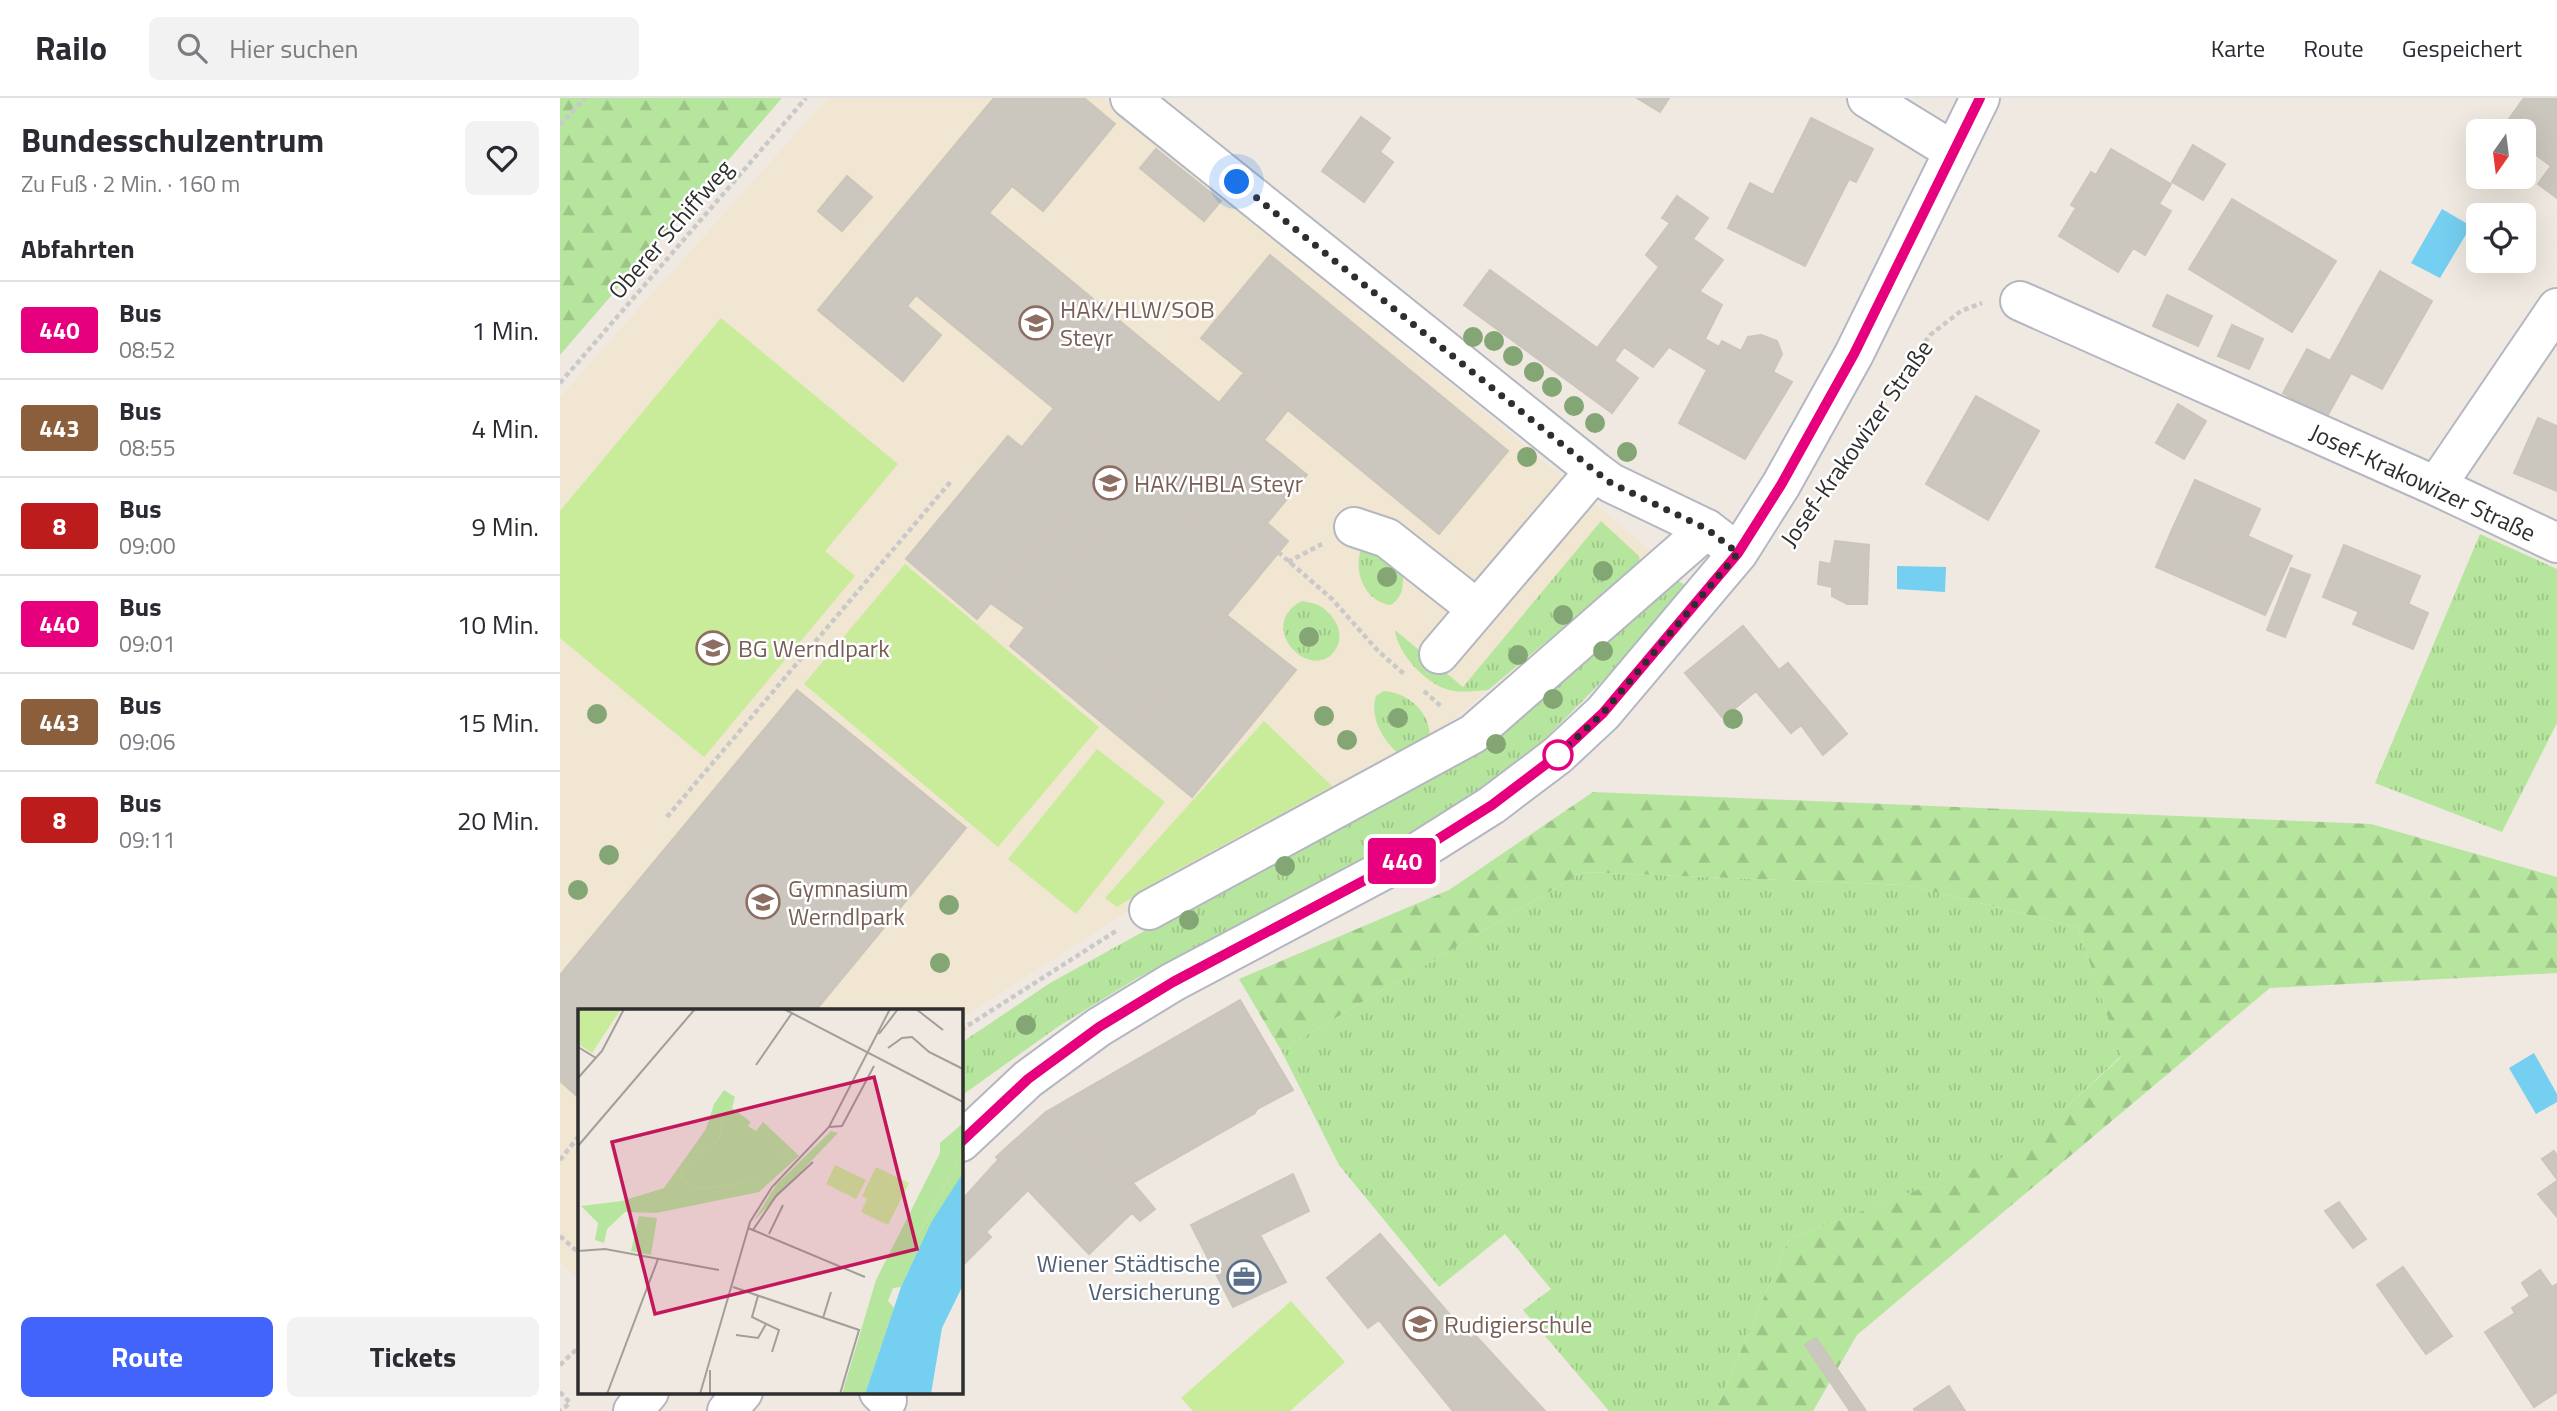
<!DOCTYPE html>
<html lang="de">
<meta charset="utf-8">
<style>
body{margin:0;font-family:"Titillium Web",sans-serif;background:#f2f2f3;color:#2b2b33;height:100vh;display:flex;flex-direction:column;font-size:26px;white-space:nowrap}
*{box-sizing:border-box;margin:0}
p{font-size:23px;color:#7c7c81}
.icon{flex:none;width:38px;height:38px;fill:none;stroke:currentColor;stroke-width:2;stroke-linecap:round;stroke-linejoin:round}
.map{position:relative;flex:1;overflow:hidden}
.panel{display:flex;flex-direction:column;background:#fff;width:560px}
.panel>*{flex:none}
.badge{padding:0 14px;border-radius:5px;font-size:24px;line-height:46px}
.needle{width:46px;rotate:194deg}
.tools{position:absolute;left:1906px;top:21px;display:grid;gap:14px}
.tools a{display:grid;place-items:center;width:70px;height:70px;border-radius:10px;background:#fff;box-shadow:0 7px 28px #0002;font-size:35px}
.you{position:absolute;width:35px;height:35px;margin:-18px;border:5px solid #fff;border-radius:50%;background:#1a73e8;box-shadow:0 0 0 10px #1a73e833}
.map>.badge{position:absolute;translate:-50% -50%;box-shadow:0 0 0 4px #fff}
h2{padding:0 21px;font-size:26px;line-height:63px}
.round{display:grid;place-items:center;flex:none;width:74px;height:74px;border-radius:10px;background:#f2f2f3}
.summary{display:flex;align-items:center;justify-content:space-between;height:119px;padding:0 21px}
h1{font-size:33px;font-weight:700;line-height:52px}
.button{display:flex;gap:14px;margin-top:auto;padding:14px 21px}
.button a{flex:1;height:80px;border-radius:10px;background:#4264fb;color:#fff;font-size:28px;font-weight:700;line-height:80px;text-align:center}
.button a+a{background:#f2f2f3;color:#2b2b33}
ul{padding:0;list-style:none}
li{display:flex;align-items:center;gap:21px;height:98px;padding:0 21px;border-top:2px solid #e1e1e2}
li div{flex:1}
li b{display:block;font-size:26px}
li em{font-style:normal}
li .badge{min-width:77px;font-weight:700;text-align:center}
header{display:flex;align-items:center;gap:42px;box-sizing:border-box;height:98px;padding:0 35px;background:#fff;border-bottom:2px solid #e1e1e2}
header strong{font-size:33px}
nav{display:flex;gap:38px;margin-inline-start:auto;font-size:24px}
.search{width:490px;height:63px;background:#f2f2f3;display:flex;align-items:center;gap:18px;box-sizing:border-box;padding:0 24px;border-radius:10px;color:#7c7c81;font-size:26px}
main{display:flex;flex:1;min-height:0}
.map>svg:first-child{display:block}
.education{fill:#f0e6d1}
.grass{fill:url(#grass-tufts)}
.forest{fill:url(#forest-firs)}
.pitch{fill:#c9ec9a}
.water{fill:#75cff0}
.building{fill:#cbc7bf;stroke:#cbc5ba;stroke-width:2}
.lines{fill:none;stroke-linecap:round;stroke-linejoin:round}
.minor-casing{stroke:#b4b7c1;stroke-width:42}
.path{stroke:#c9c9c9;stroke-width:4.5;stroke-dasharray:5 3.5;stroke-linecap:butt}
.minor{stroke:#fff;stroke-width:38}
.tree{fill:#84a574}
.line-casing{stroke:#fff;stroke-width:16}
.line{stroke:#e6007e;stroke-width:10}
.walk{stroke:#2e2e2e;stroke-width:7;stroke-dasharray:0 12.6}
.stop-dot{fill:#fff;stroke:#e6007e;stroke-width:3.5}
.labels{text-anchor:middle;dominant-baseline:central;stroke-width:5;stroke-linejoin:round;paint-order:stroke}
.street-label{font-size:24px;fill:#2e2e2e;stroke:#fff}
.education-label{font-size:24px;fill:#785e54;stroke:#fff;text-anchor:start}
.service-label{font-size:24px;fill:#4e5e75;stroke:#fff;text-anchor:end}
.inset-road{fill:none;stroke:#a29e99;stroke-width:2}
.view{fill:#c2185b;fill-opacity:0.15;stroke:#c2185b;stroke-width:3.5}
.inset-edge{fill:none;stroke:#2e2e2e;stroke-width:3.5}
</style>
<header>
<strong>Railo</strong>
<div class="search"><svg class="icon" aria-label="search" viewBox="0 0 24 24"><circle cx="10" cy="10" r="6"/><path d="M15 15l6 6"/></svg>Hier suchen</div>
<nav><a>Karte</a><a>Route</a><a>Gespeichert</a></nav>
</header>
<main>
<section class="panel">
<div class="summary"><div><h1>Bundesschulzentrum</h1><p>Zu Fuß · 2 Min. · 160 m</p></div><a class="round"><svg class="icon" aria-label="heart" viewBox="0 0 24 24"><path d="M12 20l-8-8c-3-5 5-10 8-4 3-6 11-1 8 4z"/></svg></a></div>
<h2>Abfahrten</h2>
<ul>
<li><span class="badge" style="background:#e6007e;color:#fff">440</span><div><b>Bus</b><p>08:52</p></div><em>1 Min.</em></li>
<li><span class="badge" style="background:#8b5e3c;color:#fff">443</span><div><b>Bus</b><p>08:55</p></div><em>4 Min.</em></li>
<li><span class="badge" style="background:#bd1c1d;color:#fff">8</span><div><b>Bus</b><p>09:00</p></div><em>9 Min.</em></li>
<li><span class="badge" style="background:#e6007e;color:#fff">440</span><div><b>Bus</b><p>09:01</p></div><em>10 Min.</em></li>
<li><span class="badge" style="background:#8b5e3c;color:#fff">443</span><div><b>Bus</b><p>09:06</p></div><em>15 Min.</em></li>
<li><span class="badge" style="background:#bd1c1d;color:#fff">8</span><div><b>Bus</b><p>09:11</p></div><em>20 Min.</em></li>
</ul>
<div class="button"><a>Route</a><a>Tickets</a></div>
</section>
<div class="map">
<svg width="1997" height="1313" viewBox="0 0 1997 1313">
<defs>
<pattern id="grass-tufts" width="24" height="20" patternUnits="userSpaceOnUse" patternTransform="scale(1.75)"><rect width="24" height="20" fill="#b6e59e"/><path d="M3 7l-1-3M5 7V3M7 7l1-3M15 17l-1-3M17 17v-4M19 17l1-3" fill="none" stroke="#9dc588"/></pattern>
<pattern id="forest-firs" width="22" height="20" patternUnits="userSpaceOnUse" patternTransform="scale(1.75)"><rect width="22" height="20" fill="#b6e59e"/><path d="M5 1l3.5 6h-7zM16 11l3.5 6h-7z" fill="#9dc588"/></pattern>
</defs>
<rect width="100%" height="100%" fill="#efe9e1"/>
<path class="education" d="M268,0H544L1094,455L870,640L612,785L401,920V912H19V1181L0,1164V299Z"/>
<path class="grass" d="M1041,423L1079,458L1080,466L928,592C914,593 902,595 889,592C866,586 837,555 835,532L903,589Z
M1920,436L1997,471V625L1942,734L1815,685Z
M811,445L843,476C843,490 843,498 831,507C804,504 791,470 803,447Z
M1110,480L1129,488L1062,563L985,641L895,709L786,770L574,882L499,928L401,998V945L490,885L686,777Z
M742,503C747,504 753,505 758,507C776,516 788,540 772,556C746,582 696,526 742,503Z
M824,593C849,595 870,614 870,640L840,657C823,643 809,619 816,598Z
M1023,774L1345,787L1518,829L1561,958L1460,1053L1229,1141L1155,1313H1049L963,1212L991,1191L945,1136L879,1189L779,1067L721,952Z"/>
<path class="forest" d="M0,0H222L0,257Z
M1033,694L1811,726L1997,779V875L1710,890L1297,1237L1253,1313H1155L1229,1141L1459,1053L1561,959L1518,829L1345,787L1023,774L721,952L679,881L889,792Z"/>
<path class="pitch" d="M161,220L338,366L265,453L295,478L144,659L0,540V413Z
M345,466L539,629L438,749L244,586Z
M704,623L772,688L608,777L557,809L545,800Z
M537,651L605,704L516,816L448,761Z
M731,1203L785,1264L730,1313H633L621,1300Z"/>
<path class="water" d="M1882,111L1911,128L1880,180L1851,165Z
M1337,468L1386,469L1385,494L1337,491Z
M1974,955L1997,996V1004L1976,1016L1949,970Z"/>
<path class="building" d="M434,0H524L555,26L483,113L452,88L429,115L659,305L687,271L731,308L704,342L747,377L677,461L356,197L347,208L381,237L343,283L258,212Z
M1077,0H1109L1100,14Z
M1964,0H1997V100L1978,86L1991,68L1964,48V33L1941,32Z
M801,19L830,40L820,54L833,64L804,104L762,73Z
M1251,20L1313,51L1296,84L1289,81L1245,168L1168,130L1190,85L1213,97Z
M1633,47L1665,66L1643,102L1612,84Z
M596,51L661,103L644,123L580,70Z
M1551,51L1611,86L1599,106L1611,113L1585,157L1573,150L1558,174L1499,138L1516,110L1511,107L1531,74L1536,77Z
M287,78L312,99L282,133L258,113Z
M1117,98L1148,120L1133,141L1163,162L1139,194L1099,169L1086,157L1110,125L1102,120Z
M1672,101L1776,163L1732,234L1629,171Z
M710,157L948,353L879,436L728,312L731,308L687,271L684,275L641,240Z
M1099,169L1162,207L1145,241L1159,249L1147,272L1109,249L1093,269L1064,249L1054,263L1037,250Z
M930,172L1078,280L1052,315L904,207Z
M1820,173L1872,203L1822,291L1791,275L1766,320L1723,295L1747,251L1770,263Z
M1607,197L1652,218L1638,248L1593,228Z
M1672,227L1703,241L1689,271L1658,258Z
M1201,237L1217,243L1222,256L1213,274L1232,284L1185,361L1119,325L1162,243L1181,253L1188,239Z
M1416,298L1479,333L1428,422L1366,386Z
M1618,306L1646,323L1624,361L1596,345Z
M494,310L677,461L707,425L728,443L668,516L664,515L562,641L521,607L624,482L551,424L464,529L432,506L521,398L462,349Z
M1978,320L1997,328V393L1954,375Z
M448,338L521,398L417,521L346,461Z
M1635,382L1700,411L1676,464L1611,434Z
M551,424L624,482L521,607L450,548Z
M1611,434L1664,458L1649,492L1596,469Z
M1687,438L1732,458L1705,517L1649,492L1664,458L1676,464Z
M1275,443L1309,447L1307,506H1287L1272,498V489L1258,486L1260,464L1271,466Z
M1784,447L1860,478L1838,530L1763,499Z
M1731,470L1750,477L1725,539L1707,532Z
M1848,506L1868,515L1853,551L1793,526L1799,513L1838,530Z
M664,515L736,572L632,699L562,641Z
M1183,528L1219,572L1228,565L1264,608L1231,635L1196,593L1163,620L1125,575Z
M237,592L406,730L256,912H19V1000L0,983V877Z
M1264,608L1287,636L1263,657L1241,627Z
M680,902L733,992L697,1011L695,1015L573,1085L568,1088L541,1040L521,1051L486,1014Z
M486,1014L577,1110L529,1156L436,1059Z
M541,1040L568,1088L573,1085L595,1111L580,1123L572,1115L577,1110L521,1051Z
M1994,1053L1997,1058V1081L1982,1061Z
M439,1061L468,1092L426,1134L431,1139L401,1169V1103Z
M733,1076L749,1113L700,1137L726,1184L673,1209L631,1127Z
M1997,1083V1119L1978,1096Z
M1779,1104L1806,1141L1793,1150L1765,1113Z
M820,1136L911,1241L915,1237L985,1313H893L819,1222L808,1230L767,1180Z
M1843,1169L1892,1238L1866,1256L1817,1187Z
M1980,1172L1992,1189L1997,1186V1294L1974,1309L1925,1234L1955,1215L1952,1210L1970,1198L1962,1185Z
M1256,1240L1306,1313H1290L1245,1247Z
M1389,1288L1405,1313H1355L1354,1311Z"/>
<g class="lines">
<defs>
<path id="minor" d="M570,0L1035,373L1051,385L1147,431L1178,455
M1307,0L1393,53
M1460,203L1876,388L1997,445
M1876,388L1997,210
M794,429L827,440L917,511
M879,556L1035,373
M589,812L913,636L1147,431
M401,1044L468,981L539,929L613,884L856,755L932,707L998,657L1043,615L1178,455L1221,387L1294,256L1420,0
M319,1294L327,1302
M73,1313L89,1294
M167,1313L183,1294"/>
</defs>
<use href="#minor" class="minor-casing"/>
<path class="path" d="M0,27L25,0
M0,285L246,0
M1278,370L1370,237L1401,213L1422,205
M718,454L772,501L818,553L844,576
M728,464L762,446
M864,593L883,610
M107,719L392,382
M401,932L556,833
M0,1062L19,1038
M0,1138L19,1155
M0,1267L19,1249
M0,1294L10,1305L0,1313"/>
<use href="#minor" class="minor"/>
</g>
<g class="tree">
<circle cx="913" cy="239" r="10"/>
<circle cx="934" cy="243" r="10"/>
<circle cx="953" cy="258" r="10"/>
<circle cx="974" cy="274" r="10"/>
<circle cx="992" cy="289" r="10"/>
<circle cx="1014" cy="308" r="10"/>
<circle cx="1035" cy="325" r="10"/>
<circle cx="1067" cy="354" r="10"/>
<circle cx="967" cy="359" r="10"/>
<circle cx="1043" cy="473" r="10"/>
<circle cx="827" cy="479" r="10"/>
<circle cx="1003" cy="517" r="10"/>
<circle cx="749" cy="539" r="10"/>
<circle cx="1043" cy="553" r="10"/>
<circle cx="958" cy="557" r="10"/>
<circle cx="993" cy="601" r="10"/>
<circle cx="37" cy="616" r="10"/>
<circle cx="764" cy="618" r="10"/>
<circle cx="838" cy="620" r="10"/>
<circle cx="1173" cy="621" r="10"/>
<circle cx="787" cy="642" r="10"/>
<circle cx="936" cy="646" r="10"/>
<circle cx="49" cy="757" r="10"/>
<circle cx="725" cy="768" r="10"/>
<circle cx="18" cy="792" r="10"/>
<circle cx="389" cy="807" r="10"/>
<circle cx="629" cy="822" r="10"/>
<circle cx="380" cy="865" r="10"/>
<circle cx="466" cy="927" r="10"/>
</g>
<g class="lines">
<defs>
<path id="line" d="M401,1044L468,981L539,929L613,884L856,755L932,707L998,657L1043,615L1178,455L1221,387L1294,256L1420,0"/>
</defs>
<use href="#line" class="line-casing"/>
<use href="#line" class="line"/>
<path class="walk" d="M677,84L1035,373L1051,385L1147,431L1178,455L1043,615L998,657"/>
</g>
<defs>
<symbol id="school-ring" viewBox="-11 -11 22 22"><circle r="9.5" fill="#fff" stroke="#8d6e63" stroke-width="1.5"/><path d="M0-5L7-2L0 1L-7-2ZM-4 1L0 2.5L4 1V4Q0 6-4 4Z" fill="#8d6e63"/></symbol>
<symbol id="office-ring" viewBox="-11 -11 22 22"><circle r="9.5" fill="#fff" stroke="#5c6f8a" stroke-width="1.5"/><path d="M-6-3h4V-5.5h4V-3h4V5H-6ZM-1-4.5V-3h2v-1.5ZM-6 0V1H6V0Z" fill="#5c6f8a"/></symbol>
</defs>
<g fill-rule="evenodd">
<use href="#school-ring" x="457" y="206" width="38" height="38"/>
<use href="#school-ring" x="531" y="366" width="38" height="38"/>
<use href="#school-ring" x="134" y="531" width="38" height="38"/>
<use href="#school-ring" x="184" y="785" width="38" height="38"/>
<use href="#office-ring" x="665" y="1160" width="38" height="38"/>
<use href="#school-ring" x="841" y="1207" width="38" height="38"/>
</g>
<circle class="stop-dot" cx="998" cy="657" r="14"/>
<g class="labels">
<g class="street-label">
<text transform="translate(110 131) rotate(-49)">Oberer Schiffweg</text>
<text transform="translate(1296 345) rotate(-55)">Josef-Krakowizer Straße</text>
<text transform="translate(1863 384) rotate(25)">Josef-Krakowizer Straße</text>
</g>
<g class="education-label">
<text x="500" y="211">HAK/HLW/SOB<tspan x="500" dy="28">Steyr</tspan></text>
<text x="574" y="385">HAK/HBLA Steyr</text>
<text x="178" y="550">BG Werndlpark</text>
<text x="228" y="790">Gymnasium<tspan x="228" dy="28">Werndlpark</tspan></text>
<text x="884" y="1226">Rudigierschule</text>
</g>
<g class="service-label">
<text x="660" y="1165">Wiener Städtische<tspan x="660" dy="28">Versicherung</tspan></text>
</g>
</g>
<g transform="translate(18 911)">
<rect width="385" height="385" fill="#efe9e1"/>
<path d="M157,88L154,99L173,113L170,117L178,122L185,113L213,139L180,172L113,181L103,165L113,150L141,131L145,104ZM253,122L260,124L175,213L198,176ZM385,142V164L339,244V229ZM61,207L79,209L73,246L53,242Z" fill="#b6e59e"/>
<path d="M146,81L157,88L145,104L141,131L113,150L103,165L113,181L179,172L213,139L221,147L181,183L78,204L47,203L29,220L26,234L17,231L20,214L3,197L44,192L86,179L128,120L136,95ZM385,114V142L339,229V244L323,278L315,279L310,292L316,299L287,385H264L298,271L362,144V134Z" fill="#b6e59e"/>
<path d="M0,0H43L14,44L0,35ZM257,156L288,171L278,190L248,175ZM298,158L331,174L310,216L283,203L289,190L284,187Z" fill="#c9ec9a"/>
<path d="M385,164V276L364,319L353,385H287L323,278L354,212Z" fill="#75cff0"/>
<path class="inset-road" d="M206,0L385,93M338,0L365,21M301,25L320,0M0,38L18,49M310,39L324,29L334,28L351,43L385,60M178,56L214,4M0,69L24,42L46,0M251,118L264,117L296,57M0,137L117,0M170,219L287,268M175,221L198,187L235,153M191,225L205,196M0,242L27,240L141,261M155,278L281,321L262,385M180,287L174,308L201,321L194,343M245,309L253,283M158,326L180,329L188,315M132,361V385M29,385L80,250M122,385L172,213L194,178L251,118L312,0"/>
<path class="view" d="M296,68L339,240L77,305L34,133Z"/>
<rect width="385" height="385" class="inset-edge"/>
</g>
</svg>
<div class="tools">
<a><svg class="needle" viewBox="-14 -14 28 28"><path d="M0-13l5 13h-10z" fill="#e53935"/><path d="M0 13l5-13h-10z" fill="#7c7c81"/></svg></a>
<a><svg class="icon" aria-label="locate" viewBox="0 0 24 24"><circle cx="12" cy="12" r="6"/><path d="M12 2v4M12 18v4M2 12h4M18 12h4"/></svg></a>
</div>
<div class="you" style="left:677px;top:84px"></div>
<b class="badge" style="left:842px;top:763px;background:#e6007e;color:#fff">440</b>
</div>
</main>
